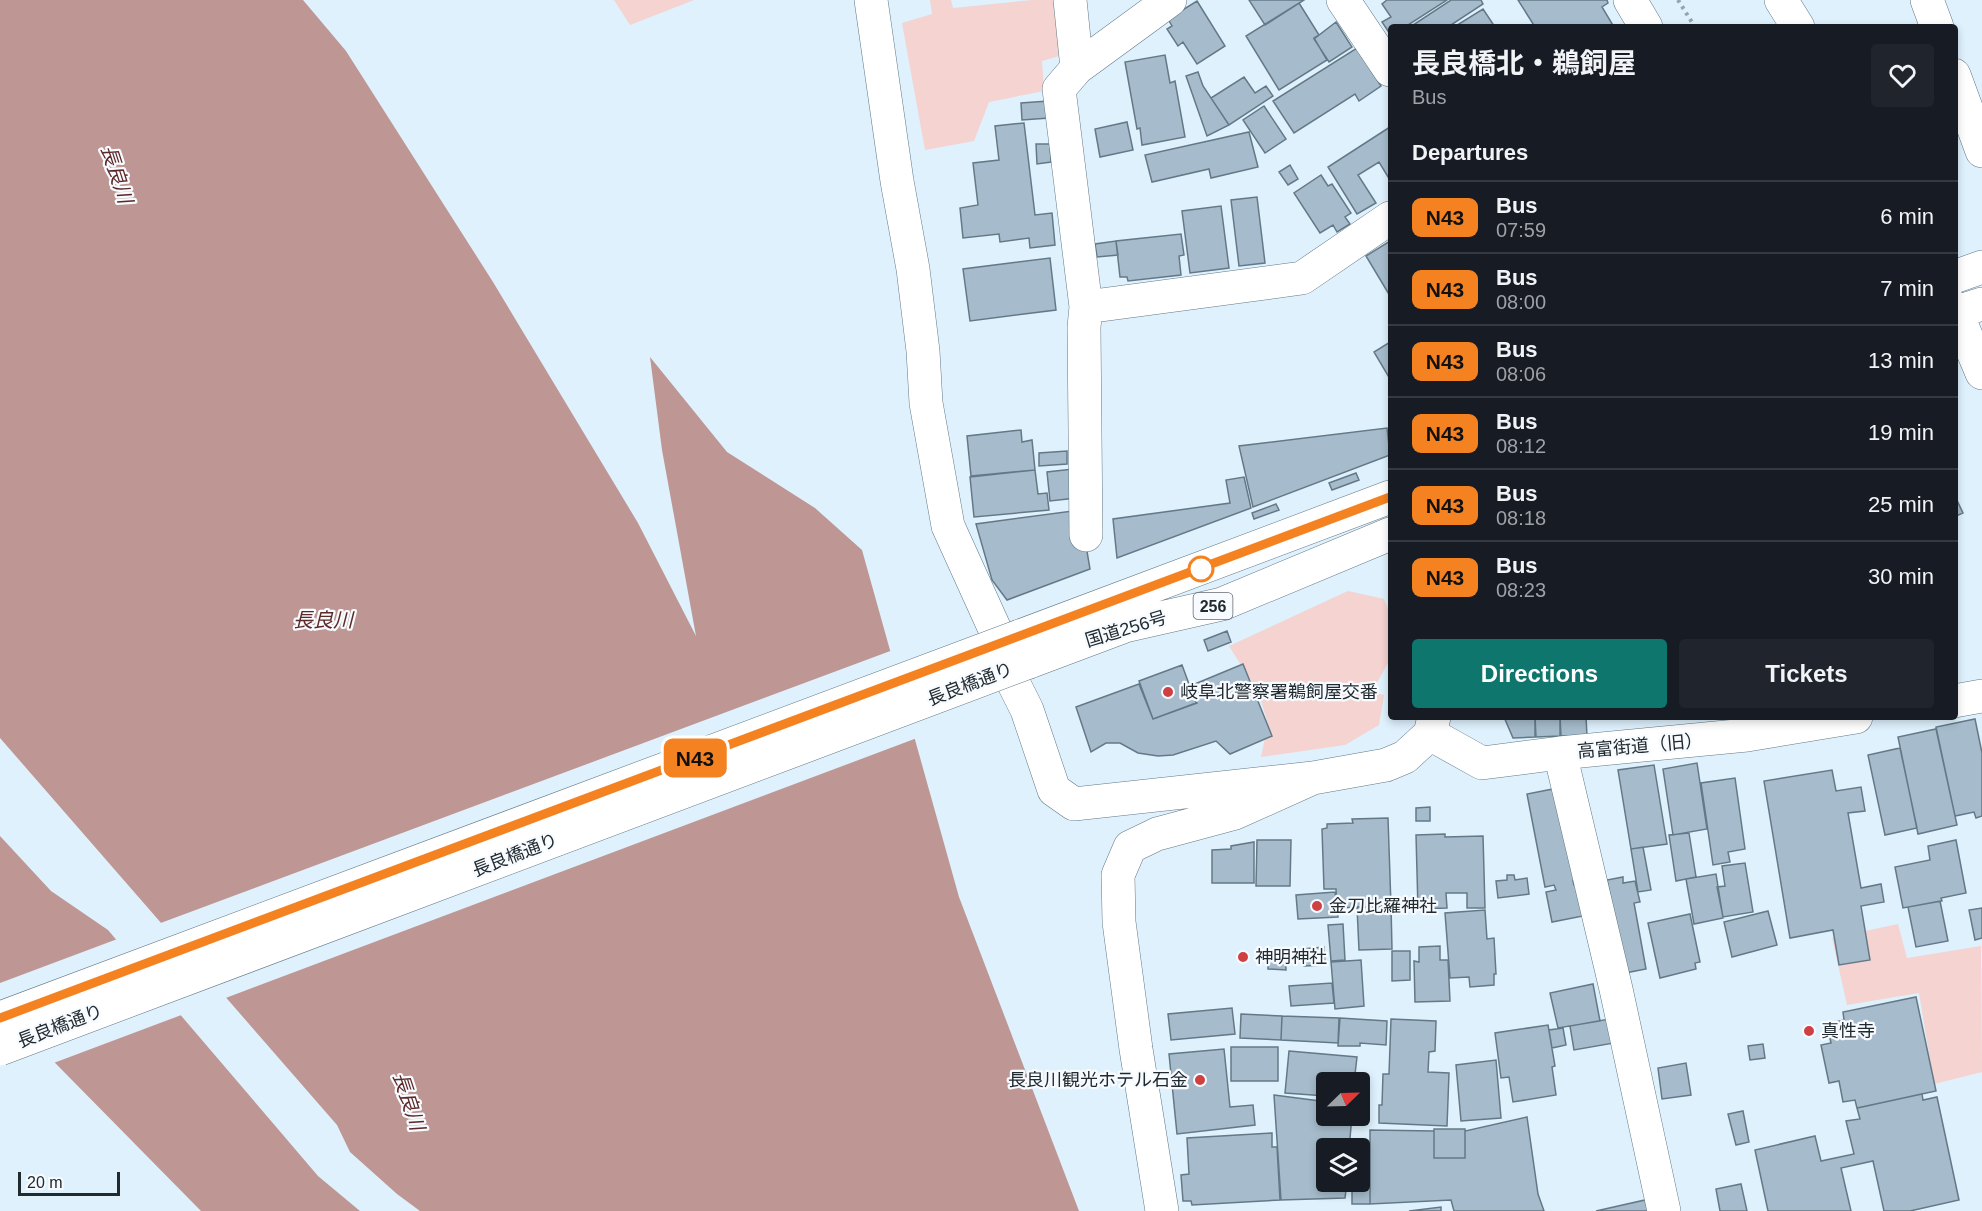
<!DOCTYPE html>
<meta charset="utf-8">
<style>
body{margin:0;font-family:Helvetica,"Noto Sans JP",sans-serif;background:#20242c;color:#f1f3f6;height:100vh;display:flex;flex-direction:column;font-size:22px;white-space:nowrap}
*{box-sizing:border-box;margin:0}
p{font-size:20px;color:#9ea1a6}
.icon{flex:none;width:33px;height:33px;fill:none;stroke:currentColor;stroke-width:2;stroke-linecap:round;stroke-linejoin:round}
.map{position:relative;flex:1;overflow:hidden}
.drawer{position:absolute;left:1388px;top:24px;width:570px;height:696px;display:flex;flex-direction:column;background:#171b24;border-radius:6px;box-shadow:0 3px 9px #0003}
.drawer>*{flex:none}
.badge{padding:0 12px;border-radius:9px;font-size:21px;line-height:39px}
.needle{width:39px;rotate:67deg}
.controls{position:absolute;left:1316px;top:1072px;display:grid;gap:12px}
.controls a{display:grid;place-items:center;width:54px;height:54px;border-radius:6px;background:#171b24;box-shadow:0 3px 9px #0003;font-size:30px}
.scale{position:absolute;left:18px;bottom:15px;width:102px;box-sizing:border-box;padding-left:6px;border:3px solid #212a2f;border-top:0;font-size:16px;line-height:21px;white-space:nowrap;color:#212a2f;-webkit-text-stroke:4px #f7fbff;paint-order:stroke}
.map>.badge{position:absolute;translate:-50% -50%;box-shadow:0 0 0 3px #fff}
h2{padding:0 24px;font-size:22px;line-height:54px}
.round{display:grid;place-items:center;flex:none;width:63px;height:63px;border-radius:6px;background:#20242c}
.head{display:flex;align-items:center;justify-content:space-between;height:102px;padding:0 24px}
h1{font-size:28px;font-weight:700;line-height:45px}
.primary-button{display:flex;gap:12px;margin-top:auto;padding:12px 24px}
.primary-button a{flex:1;height:69px;border-radius:6px;background:#0f766e;color:#fff;font-size:24px;font-weight:700;line-height:69px;text-align:center}
.primary-button a+a{background:#20242c;color:#f1f3f6}
ul{padding:0;list-style:none}
li{display:flex;align-items:center;gap:18px;height:72px;padding:0 24px;border-top:2px solid #363941}
li div{flex:1}
li b{display:block;font-size:22px}
li em{font-style:normal}
li .badge{min-width:66px;font-weight:700;text-align:center}
.map>svg:first-child{display:block}
.green{fill:#f4d3d0}
.water{fill:#be9794}
.pier{fill:#def1fd}
.building{fill:#a6bccc;stroke:#647987;stroke-width:1.5}
.lines{fill:none;stroke-linecap:round;stroke-linejoin:round}
.minor-casing{stroke:#637886;stroke-width:34}
.major-casing{stroke:#637886;stroke-width:34}
.highway-casing{stroke:#637886;stroke-width:34}
.path{stroke:#94a3ac;stroke-width:4;stroke-dasharray:3 4.5;stroke-linecap:butt}
.minor{stroke:#fff;stroke-width:33}
.major{stroke:#fff;stroke-width:33}
.highway{stroke:#fff;stroke-width:33}
.highway-bridge-casing{stroke:#637886;stroke-width:34;stroke-linecap:butt}
.highway-bridge{stroke:#fff;stroke-width:33}
.line-casing{stroke:#fff;stroke-width:14}
.line{stroke:#f58220;stroke-width:9}
.stop-dot{fill:#fff;stroke:#f58220;stroke-width:3}
.poi-dot{fill:#cf4043;stroke:#f7fbff;stroke-width:2}
.labels{text-anchor:middle;dominant-baseline:central;stroke-width:4.5;stroke-linejoin:round;paint-order:stroke}
.shield{fill:#f7fbff;stroke:#61696d;stroke-width:1.5}
.shield-label{font-size:16px;font-weight:bold;fill:#212a2f}
.street-label{font-size:18px;fill:#212a2f;stroke:#f7fbff}
.poi-label{font-size:18px;fill:#212a2f;stroke:#f7fbff;text-anchor:start}
.water-label{font-size:20px;font-style:italic;fill:#5d2927;stroke:#f7fbff}
</style>
<div class="map">
<svg width="1982" height="1211" viewBox="0 0 1982 1211">
<rect width="100%" height="100%" fill="#def1fd"/>
<path class="green" d="M614,0H694L630,25Z
M930,0H951L953,8L1032,0H1056L1063,55L1042,61L1044,91L989,102L974,141L925,150L902,23L932,14Z
M1348,591L1384,599L1390,614V659L1372,692L1384,695L1379,725L1345,745L1261,757L1268,724L1259,694L1229,646Z
M1898,924L1907,958L1981,946L1982,1072L1934,1084L1919,993L1847,1005L1832,938Z"/>
<path class="water" d="M0,0H303L346,51L493,282L638,523L696,636L662,450L650,357L727,452L815,508L862,550L959,897L1079,1211H420L397,1194L350,1152L337,1125L0,738Z
M0,836L51,891L108,930L318,1176L360,1211H201L0,1007Z"/>
<path class="pier" d="M893,650L917,738L223,999L158,924Z
M120,938L184,1014L51,1064L0,1011V983Z"/>
<path class="building" d="M1249,0H1304L1265,25Z
M1387,0H1447L1405,27H1390V34L1382,22L1391,17L1382,4Z
M1451,0H1481L1483,4L1448,27H1410Z
M1518,0H1607L1608,3L1602,7L1614,27H1535Z
M1197,1L1225,46L1197,64L1183,42L1178,46L1167,29L1172,26L1168,19Z
M1299,3L1319,35L1314,38L1327,60L1279,90L1246,36Z
M1483,9L1495,27H1454Z
M1336,22L1352,47L1329,62L1314,39Z
M1357,48L1381,86L1359,101L1355,94L1294,133L1273,101Z
M1165,55L1170,83L1175,81L1185,137L1142,145L1140,128L1137,129L1125,62Z
M1198,72L1203,86L1229,125L1207,136L1186,76Z
M1244,77L1255,93L1266,86L1273,96L1229,125L1211,98Z
M1048,101L1049,118L1022,120L1021,103Z
M1264,106L1286,139L1265,153L1243,120Z
M1127,122L1133,150L1100,157L1095,129Z
M1024,123L1035,215L1052,213L1055,245L1030,248L1029,238L1000,242L999,234L963,238L960,208L978,205L973,163L999,160L995,126Z
M1390,127V180L1379,162L1358,175L1376,203L1357,214L1328,167Z
M1249,132L1258,167L1211,178L1209,169L1152,182L1145,155Z
M1036,144H1050L1051,162L1037,164Z
M1290,165L1298,179L1288,185L1279,172Z
M1321,175L1328,186L1332,184L1351,213L1345,217L1350,224L1337,232L1333,225L1320,233L1294,193Z
M1257,197L1265,263L1239,266L1231,200Z
M1221,206L1229,268L1190,273L1182,211Z
M1181,234L1184,255L1179,256L1181,275L1128,281L1127,277H1120L1116,241Z
M1116,241L1118,255L1097,257L1095,244Z
M1390,241V296L1366,256Z
M1050,258L1056,310L970,321L963,269Z
M1390,342V379L1374,352Z
M1387,428L1390,455L1253,507L1239,446Z
M1021,430L1022,442L1032,440L1035,470L971,476L967,436Z
M1067,451V464L1039,466V453Z
M1073,469L1076,498L1050,501L1047,472Z
M1035,470L1038,494L1047,493L1049,510L974,517L970,477Z
M1356,473L1359,480L1332,490L1329,483Z
M1244,477L1251,508L1117,558L1113,519L1230,503L1226,480Z
M1954,494L1963,513L1954,517Z
M1276,504L1279,510L1254,519L1252,513Z
M1080,510L1090,569L1007,600L992,580L976,524Z
M1227,631L1231,642L1208,651L1204,640Z
M1243,664L1272,736L1230,754L1216,741L1173,755L1158,756L1138,753L1120,743H1106L1091,752L1076,707L1139,684L1153,719L1197,703L1190,686Z
M1182,665L1196,703L1153,719L1139,681Z
M1504,717H1535V737L1513,738Z
M1535,717H1560V736L1536,737Z
M1560,717H1586L1587,736H1561Z
M1975,719L1982,753V816L1976,818L1974,812L1955,816L1936,727Z
M1936,729L1957,825L1918,834L1898,737Z
M1900,748L1917,828L1885,835L1868,755Z
M1697,763L1707,829L1673,835L1663,769Z
M1654,765L1667,844L1631,849L1618,770Z
M1832,770L1836,791L1861,787L1865,811L1848,813L1861,888L1881,884L1884,902L1861,906L1870,960L1839,965L1833,930L1790,938L1764,781Z
M1735,778L1745,849L1728,852L1730,862L1713,865L1701,783Z
M1558,788L1576,881H1573L1574,885L1577,884L1583,916L1552,922L1546,892L1556,890L1554,885L1545,887L1527,794Z
M1430,807V821H1416V808Z
M1388,818L1391,906L1337,908L1336,889H1324L1322,829L1327,828V824L1353,823L1352,819Z
M1689,833L1696,877L1676,881L1669,835Z
M1445,834V837L1483,836L1485,908H1467V893H1446L1447,908L1418,909L1416,835Z
M1257,840H1291L1290,886H1256Z
M1956,840L1966,893L1941,898L1942,901L1903,908L1895,867L1930,860L1928,846Z
M1254,842V883H1212V850L1231,849V846Z
M1643,847L1651,890L1638,892L1631,849Z
M1745,863L1753,912L1723,917L1717,887L1725,886L1722,866Z
M1716,874L1723,918L1694,924L1686,879Z
M1507,875H1514L1515,880L1527,878L1529,894L1498,898L1496,881L1507,880Z
M1623,877V883L1635,881L1640,902L1634,903L1646,969L1625,973L1607,880Z
M1335,892L1338,917L1298,919L1296,895Z
M1940,901L1948,941L1916,947L1908,907Z
M1391,906L1392,949L1359,950L1357,907Z
M1982,908V938L1975,940L1969,910Z
M1485,910L1487,939L1494,938L1496,974H1494V985L1470,987L1469,977L1450,978L1445,913Z
M1768,911L1777,945L1732,957L1724,922Z
M1690,914L1700,962L1695,963L1696,969L1660,978L1648,923Z
M1343,924L1345,960L1331,961L1328,925Z
M1440,946V960H1448L1450,1001L1415,1002L1414,961L1419,962V947Z
M1324,947L1325,965L1304,966L1302,949Z
M1268,950H1285L1286,970L1268,969Z
M1392,951H1410V980L1392,981Z
M1361,960L1364,1006L1335,1009L1331,962Z
M1332,983L1334,1003L1291,1006L1289,986Z
M1593,984L1600,1021L1558,1028L1550,993Z
M1916,997L1936,1091L1857,1108L1855,1100L1843,1102L1839,1081L1829,1083L1821,1045L1831,1043L1827,1024L1844,1020L1843,1012Z
M1232,1008L1235,1034L1171,1040L1168,1014Z
M1241,1014L1282,1016L1281,1040L1240,1038Z
M1282,1016L1339,1018L1338,1043L1281,1040Z
M1340,1018L1387,1021L1386,1045L1360,1043V1046H1338Z
M1391,1019L1436,1021L1435,1051L1429,1052L1428,1072L1449,1073L1447,1126L1379,1123V1105H1382L1383,1074H1389Z
M1609,1019L1614,1043L1574,1050L1570,1026Z
M1548,1025L1555,1066L1552,1067L1556,1095L1513,1102L1509,1077L1501,1078L1495,1033Z
M1563,1028L1566,1045L1552,1048L1549,1030Z
M1763,1044L1765,1058L1750,1060L1748,1046Z
M1231,1047H1278V1081H1231Z
M1224,1049L1230,1107L1253,1105L1255,1125L1177,1134L1169,1054Z
M1289,1051L1357,1057L1354,1083H1326V1096L1285,1093Z
M1496,1060L1501,1118L1461,1121L1456,1065Z
M1686,1063L1691,1095L1662,1099L1658,1068Z
M1922,1094L1923,1100L1937,1097L1959,1200L1910,1211H1884L1873,1161L1841,1168L1851,1211H1768L1755,1150L1815,1136L1821,1161L1854,1154L1846,1121L1860,1119L1857,1108Z
M1274,1095L1320,1101V1108L1326,1109V1116H1352L1349,1149H1326V1182H1347L1345,1198L1281,1200Z
M1743,1111L1749,1142L1736,1145L1728,1114Z
M1527,1117L1538,1194L1544,1211H1454L1451,1200L1370,1204V1130L1434,1131V1158H1465V1131Z
M1434,1129H1465V1158H1434Z
M1272,1133V1147H1277L1280,1200L1192,1205L1191,1201H1183L1181,1175L1189,1174L1187,1138Z
M1741,1184L1747,1211H1720L1716,1189Z
M1352,1185L1370,1186V1204H1352Z
M1645,1200L1648,1211H1596Z
M1441,1207V1211H1409Z"/>
<g class="lines">
<defs>
<path id="minor" d="M871,0L897,181L913,269L923,351L926,403L948,526L997,634L1003,662L1027,710L1054,790L1074,804L1313,778
M1070,0L1077,68L1059,89L1086,307L1084,327L1086,535
M1343,0L1390,70
M1630,0L1646,27
M1781,0L1798,27
M1927,0L1937,27
M1077,68L1170,0
M1954,75L1982,151
M1086,307L1302,278L1390,218
M1954,701L1982,696
M1430,734L1482,763L1560,753L1747,735L1856,717
M1560,753L1616,989L1664,1211
M1162,1211L1136,1049L1119,922L1118,875L1130,847L1157,834L1235,813L1313,778L1386,765L1405,757L1430,734L1434,717"/>
<path id="major" d="M1954,307L1982,373"/>
<path id="highway" d="M1954,277L1982,267
M1954,313L1982,304
M1020,636L1390,497
M1029,662L1125,626L1222,604L1390,534"/>
</defs>
<use href="#minor" class="minor-casing"/>
<use href="#major" class="major-casing"/>
<use href="#highway" class="highway-casing"/>
<path class="path" d="M1678,0L1695,27"/>
<use href="#minor" class="minor"/>
<use href="#major" class="major"/>
<use href="#highway" class="highway"/>
<defs>
<path id="highway-bridge" d="M0,1018L1020,636
M0,1049L1029,662"/>
</defs>
<use href="#highway-bridge" class="highway-bridge-casing"/>
<use href="#highway-bridge" class="highway-bridge"/>
</g>
<g class="lines">
<defs>
<path id="line" d="M0,1018L1390,497"/>
</defs>
<use href="#line" class="line-casing"/>
<use href="#line" class="line"/>
</g>
<circle class="stop-dot" cx="1201" cy="569" r="12"/>
<g class="poi-dot">
<circle cx="1168" cy="692" r="6"/>
<circle cx="1317" cy="906" r="6"/>
<circle cx="1243" cy="957" r="6"/>
<circle cx="1809" cy="1031" r="6"/>
<circle cx="1200" cy="1080" r="6"/>
</g>
<g class="labels">
<rect class="shield" x="1193.5" y="593" width="39" height="26" rx="4.5"/>
<g class="shield-label">
<text x="1213" y="606">256</text>
</g>
<g class="street-label">
<text transform="translate(1126 629) rotate(-17)">国道256号</text>
<text transform="translate(970 684) rotate(-21)">長良橋通り</text>
<text transform="translate(1640 746) rotate(-5)">高富街道（旧）</text>
<text transform="translate(515 855) rotate(-21)">長良橋通り</text>
<text transform="translate(60 1026) rotate(-21)">長良橋通り</text>
</g>
<g class="poi-label">
<text x="1180" y="692">岐阜北警察署鵜飼屋交番</text>
<text x="1329" y="906">金刀比羅神社</text>
<text x="1255" y="957">神明神社</text>
<text x="1821" y="1031">真性寺</text>
<text x="1188" y="1080" text-anchor="end">長良川観光ホテル石金</text>
</g>
<g class="water-label">
<text transform="translate(117 174) rotate(72)">長良川</text>
<text x="323" y="620">長良川</text>
<text transform="translate(409 1101) rotate(72)">長良川</text>
</g>
</g>
</svg>
<div class="controls">
<a><svg class="needle" viewBox="-14 -14 28 28"><path d="M0-13l5 13h-10z" fill="#e53935"/><path d="M0 13l5-13h-10z" fill="#9ea1a6"/></svg></a>
<a><svg class="icon" aria-label="layers" viewBox="0 0 24 24"><path d="M12 4l9 5-9 5-9-5zM3 14l9 5 9-5"/></svg></a>
</div>
<div class="scale">20 m</div>
<b class="badge" style="left:695px;top:758px;background:#f58220;color:#111">N43</b>
<section class="drawer">
<div class="head"><div><h1>長良橋北・鵜飼屋</h1><p>Bus</p></div><a class="round"><svg class="icon" aria-label="heart" viewBox="0 0 24 24"><path d="M12 20l-8-8c-3-5 5-10 8-4 3-6 11-1 8 4z"/></svg></a></div>
<h2>Departures</h2>
<ul>
<li><span class="badge" style="background:#f58220;color:#111">N43</span><div><b>Bus</b><p>07:59</p></div><em>6 min</em></li>
<li><span class="badge" style="background:#f58220;color:#111">N43</span><div><b>Bus</b><p>08:00</p></div><em>7 min</em></li>
<li><span class="badge" style="background:#f58220;color:#111">N43</span><div><b>Bus</b><p>08:06</p></div><em>13 min</em></li>
<li><span class="badge" style="background:#f58220;color:#111">N43</span><div><b>Bus</b><p>08:12</p></div><em>19 min</em></li>
<li><span class="badge" style="background:#f58220;color:#111">N43</span><div><b>Bus</b><p>08:18</p></div><em>25 min</em></li>
<li><span class="badge" style="background:#f58220;color:#111">N43</span><div><b>Bus</b><p>08:23</p></div><em>30 min</em></li>
</ul>
<div class="primary-button"><a>Directions</a><a>Tickets</a></div>
</section>
</div>
